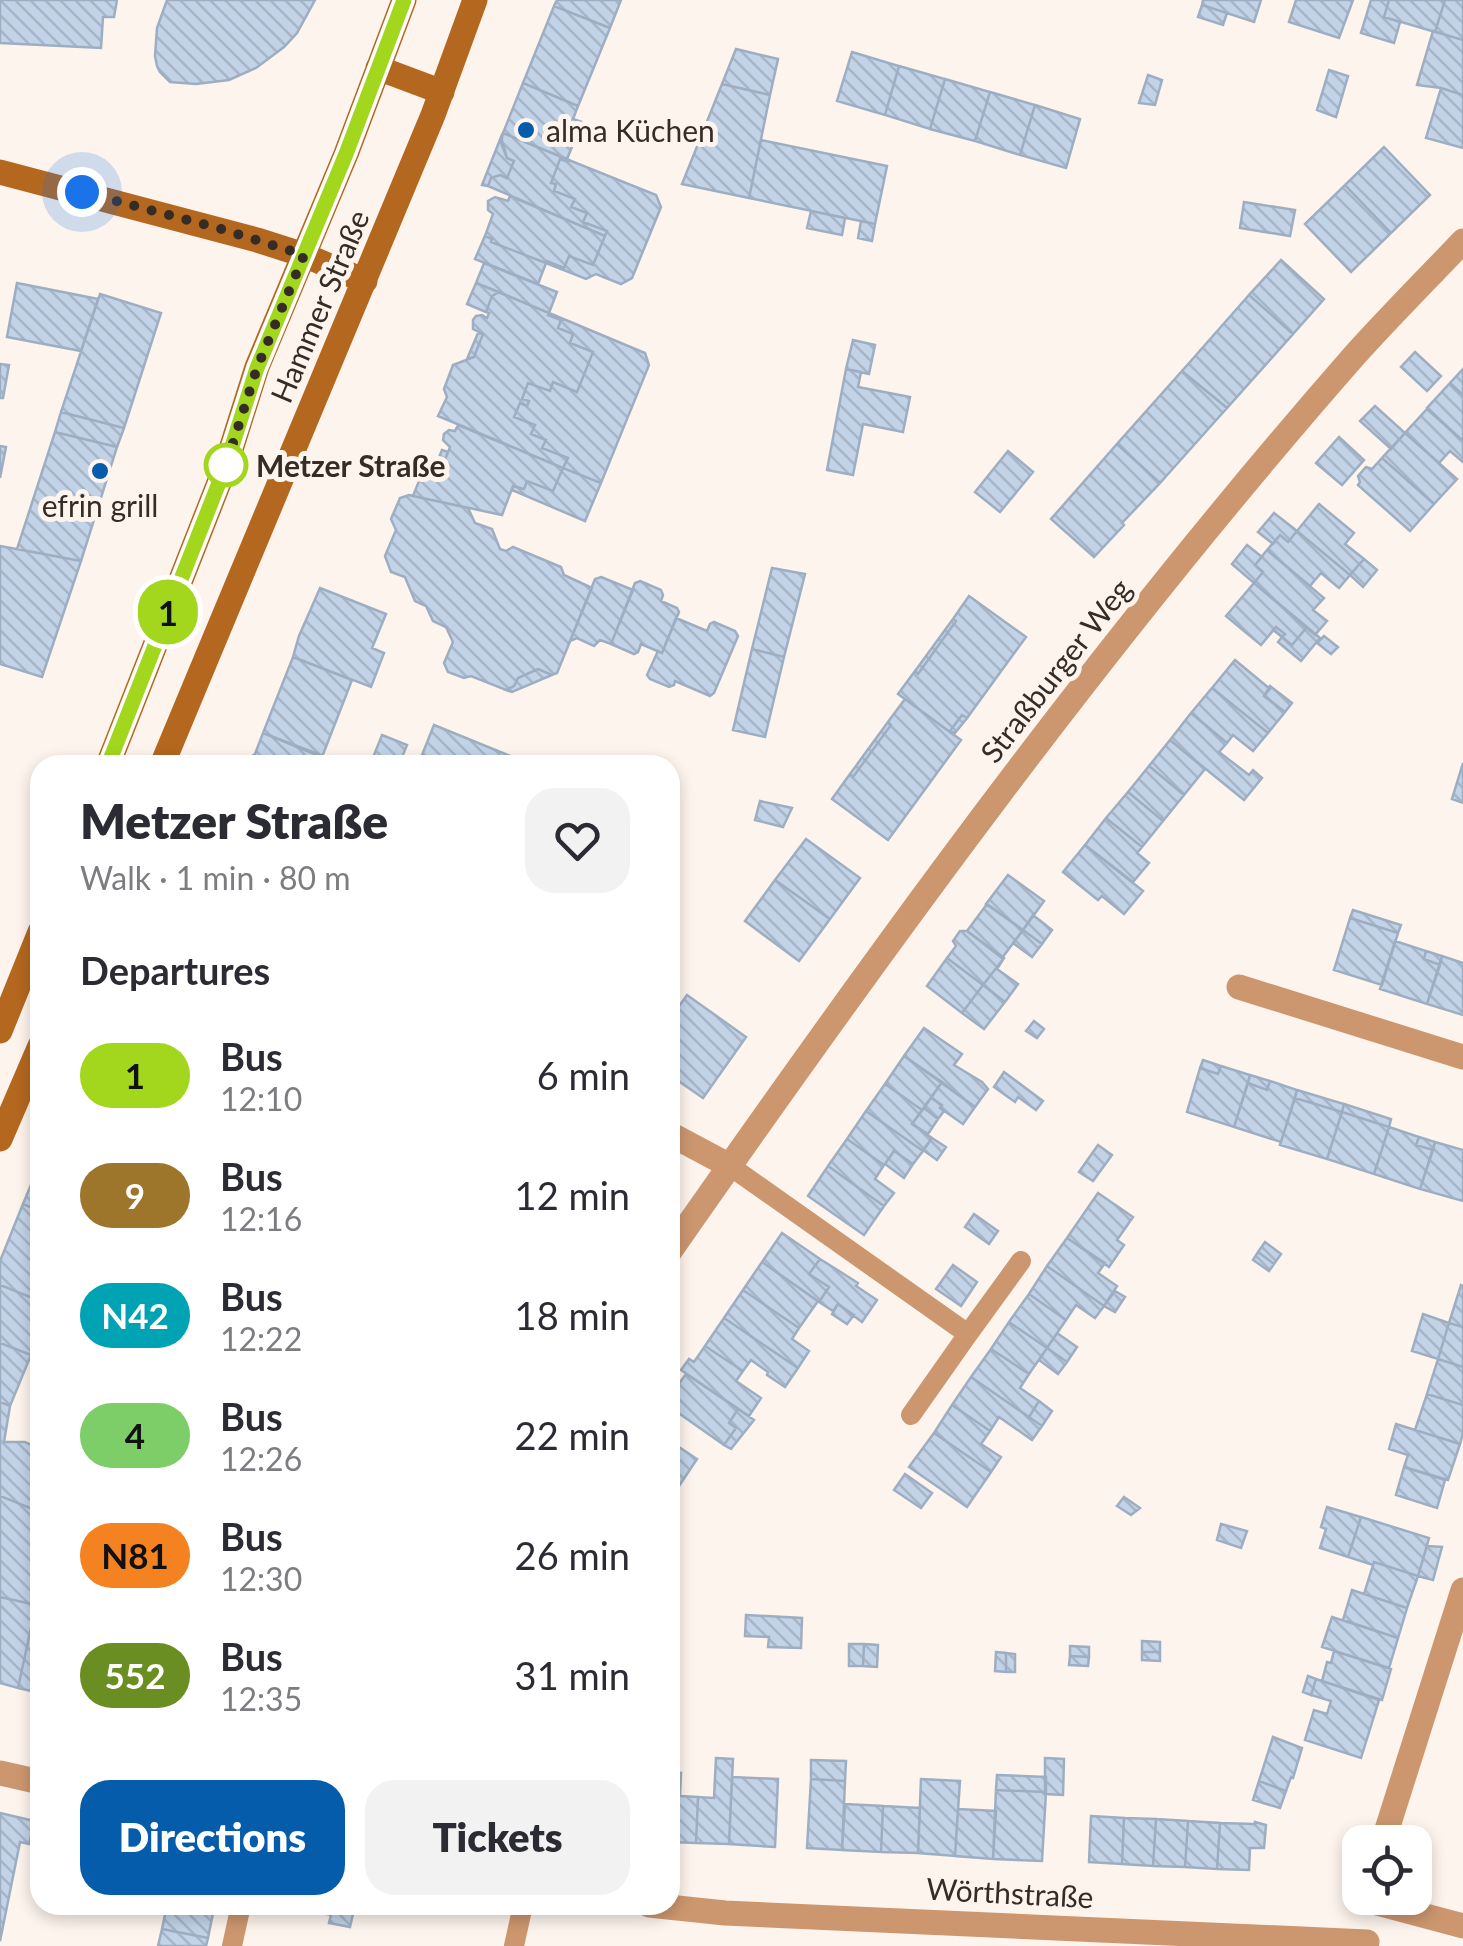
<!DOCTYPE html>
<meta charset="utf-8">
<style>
body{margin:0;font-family:Lato,sans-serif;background:#f2f2f3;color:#2b2b33;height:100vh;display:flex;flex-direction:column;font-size:38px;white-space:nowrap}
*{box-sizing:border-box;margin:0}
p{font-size:32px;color:#7c7c81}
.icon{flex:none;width:55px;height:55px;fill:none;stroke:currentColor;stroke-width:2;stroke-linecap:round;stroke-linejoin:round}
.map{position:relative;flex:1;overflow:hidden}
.sheet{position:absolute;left:30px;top:755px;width:650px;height:1160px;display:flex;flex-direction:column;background:#fff;border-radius:30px;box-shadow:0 5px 15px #0003}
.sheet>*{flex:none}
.badge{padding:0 20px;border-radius:32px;font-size:35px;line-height:65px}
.tools{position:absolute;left:1342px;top:1825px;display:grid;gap:20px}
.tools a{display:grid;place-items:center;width:90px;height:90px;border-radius:20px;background:#fff;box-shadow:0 5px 15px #0003;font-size:50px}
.you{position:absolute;width:50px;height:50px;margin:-25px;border:8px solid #fff;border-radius:50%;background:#1a73e8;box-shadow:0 0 0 15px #1a73e833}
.map>.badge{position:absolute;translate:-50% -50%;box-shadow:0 0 0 5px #fff}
h2{padding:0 50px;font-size:38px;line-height:90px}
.round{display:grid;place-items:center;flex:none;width:105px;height:105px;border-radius:30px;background:#f2f2f3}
.headline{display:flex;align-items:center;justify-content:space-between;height:170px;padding:0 50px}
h1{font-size:48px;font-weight:800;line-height:75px}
.cta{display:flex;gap:20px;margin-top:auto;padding:20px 50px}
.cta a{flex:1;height:115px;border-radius:30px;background:#055caa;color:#fff;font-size:40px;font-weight:800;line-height:115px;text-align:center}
.cta a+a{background:#f2f2f3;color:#2b2b33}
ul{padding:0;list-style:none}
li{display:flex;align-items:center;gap:30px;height:120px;padding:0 50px}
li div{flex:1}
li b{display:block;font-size:38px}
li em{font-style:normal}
li .badge{min-width:110px;font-weight:700;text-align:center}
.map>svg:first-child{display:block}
.building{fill:url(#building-back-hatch);stroke:#9eaec2;stroke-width:2.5}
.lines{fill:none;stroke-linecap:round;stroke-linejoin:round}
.lane{stroke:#cc976f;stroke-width:20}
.street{stroke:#cc976f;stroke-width:25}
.secondary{stroke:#b4671f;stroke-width:25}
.line-casing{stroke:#fff;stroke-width:22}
.line{stroke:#a3d71d;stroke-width:15}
.walk{stroke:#352c26;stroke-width:10;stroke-dasharray:0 18}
.poi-dot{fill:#055caa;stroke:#fdf4ed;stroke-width:4}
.stop-dot{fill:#fff;stroke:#a3d71d;stroke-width:5}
.labels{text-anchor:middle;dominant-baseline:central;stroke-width:10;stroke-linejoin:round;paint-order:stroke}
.poi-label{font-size:30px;fill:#352c26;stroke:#fdf4ed;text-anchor:start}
.street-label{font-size:30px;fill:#352c26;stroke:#fdf4ed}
.stop-label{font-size:30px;font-weight:bold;fill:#352c26;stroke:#fdf4ed;text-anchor:start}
</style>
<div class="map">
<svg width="1463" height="1946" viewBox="0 0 1463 1946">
<defs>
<pattern id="building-back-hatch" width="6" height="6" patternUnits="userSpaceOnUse" patternTransform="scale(2.5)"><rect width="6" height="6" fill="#c2d3e8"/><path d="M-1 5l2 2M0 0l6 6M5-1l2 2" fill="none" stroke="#a7b5c7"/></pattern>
</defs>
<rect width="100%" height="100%" fill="#fdf4ed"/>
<path class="building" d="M0,0H117L114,17H103L101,48L0,43Z
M167,0H315L297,33L284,47L256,68L229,80L196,84L170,82L160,72L157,66L155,56L157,28Z
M557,0H621L610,28L554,6Z
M1203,0H1261L1254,22L1202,5Z
M1296,0H1353L1339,38L1289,22Z
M1371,0H1389L1384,17L1400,22L1394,43L1361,33Z
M1389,0H1445L1435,32L1384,17Z
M1445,0H1463V40L1435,32Z
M1202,5L1227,13L1223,25L1198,17Z
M554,6L610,28L578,106L523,83Z
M1433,31L1463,40V95L1441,88L1417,85Z
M736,49L778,59L770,95L722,84Z
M852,52L899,66L885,115L837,101Z
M899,66L945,79L930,129L885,115Z
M1329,70L1348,76L1336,117L1317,110Z
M1148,75L1162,80L1155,105L1139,103Z
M945,79L990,92L975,141L930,129Z
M523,83L578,106L573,119L582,122L567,159L503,133Z
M722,84L770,95L749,198L682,184Z
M1441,88L1463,95V148L1426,138Z
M990,92L1035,105L1020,155L975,141Z
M1035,105L1080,119L1066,168L1020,155Z
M503,133L569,160L568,162L560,159L551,183L556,184L554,191L575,199L571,207L587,213L583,222L607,231L605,236L488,186L491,178L500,175L507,178L514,161L507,158L501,143Z
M501,137L507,158L514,161L507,178L500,175L491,178L488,186L482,185Z
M761,140L887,166L875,224L749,198Z
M1384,147L1430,195L1391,233L1345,185Z
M560,159L568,162L569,160L656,195L661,207L632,278L621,284L596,274L586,279L546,263L547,261L564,268L569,256L593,265L607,231L583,222L587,213L571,207L575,199L554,191L556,184L551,183Z
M1345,185L1391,233L1351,272L1305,224Z
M510,196L605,236L593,265L569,256L564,268L547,261L546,263L491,242L492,239L485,236L493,214L488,210V201L495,197L508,201Z
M1244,202L1295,210L1290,236L1240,228Z
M811,211L845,218L842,235L807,228Z
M861,221L875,224L872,241L858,238Z
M485,236L492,239L491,242L546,263L538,284L475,259Z
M1281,260L1324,299L1293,334L1249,295Z
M484,263L557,292L549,313L476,283Z
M17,283L98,299L81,351L7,337Z
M476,283L499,292L492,296L486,312L467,304Z
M499,292L549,313L548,315L561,320L558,328L573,334L570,343L593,352L577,392L553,382L550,391L528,383L522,399L529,401L527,406L520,403L514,417L535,425L531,434L546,440L542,448L568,458L563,468L438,416L447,397L444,389L453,365L474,357L483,334L473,329V320L476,316L482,315L487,318L489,313L486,312L492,296Z
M100,294L161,313L124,428L61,412Z
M1249,295L1293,334L1227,408L1182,371Z
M549,313L645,353L649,365L601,483L563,468L568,458L542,448L546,440L531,434L535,425L514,417L520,403L527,406L529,401L522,399L528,383L550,391L553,382L577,392L593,352L570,343L573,334L558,328L561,320L548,315Z
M478,333L483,334L474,357L467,359Z
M853,340L875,345L869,374L846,369Z
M1415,352L1441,376L1427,391L1401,367Z
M0,364L9,365L3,398H0Z
M846,369L861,372L858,387L910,397L903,432L863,424L853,475L827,470Z
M1463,369V395L1450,383Z
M1182,371L1227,408L1160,483L1117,444Z
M1450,383L1463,395V441L1427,408Z
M1375,406L1405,433L1391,449L1360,421Z
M1427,409L1463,441V462L1450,451L1439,463L1405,433Z
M61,412L124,428L117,447L55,432Z
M458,425L563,468L553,491L527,481L524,489L513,486L502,515L413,496L421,476L443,465L450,447L443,440L444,434L449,430L455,431Z
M55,432L117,447L81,561L17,549Z
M1405,433L1457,479L1434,504L1382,458Z
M1339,437L1364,460L1342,485L1316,463Z
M1117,444L1160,483L1122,523L1124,525L1094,557L1051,519Z
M0,446L6,447L0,478Z
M442,450L448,452L441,468L433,471Z
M1008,451L1033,472L1000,512L975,492Z
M1382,458L1434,504L1410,531L1358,485L1360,482L1358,476L1366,467L1372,469Z
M563,468L601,483L585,521L512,490L513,486L524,489L527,481L553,491Z
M409,495L468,508L475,523L492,529L500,549L506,551L513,547L561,567L564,575L592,588L557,673L552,675L538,669L518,678L514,686L506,690L471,676L464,678L448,672L444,663L453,642L446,627L433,621L426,606L415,601L405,577L391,572L385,556L396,530L391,519L400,498Z
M1319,504L1354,533L1345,544L1364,559L1350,575L1297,531Z
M1274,513L1297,531L1288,542L1280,535L1273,544L1258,532Z
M1297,531L1350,575L1339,588L1321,573L1310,586L1267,550L1280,535L1288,542Z
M1247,545L1262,557L1255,565L1263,572L1254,583L1232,564Z
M0,546L81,561L42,677L0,664Z
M1267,550L1324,598L1313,610L1327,621L1315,635L1254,583L1263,572L1255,565Z
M1364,559L1377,570L1363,587L1350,575Z
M772,568L805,574L784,657L752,649Z
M601,577L633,590L611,644L600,640L594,646L577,638L570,641L595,579Z
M640,581L661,590L663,595L661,601L677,608L679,612L662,653L641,644L638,652L634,654L611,644L635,583Z
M1254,583L1307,627L1292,645L1282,637L1285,634L1276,627L1261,645L1226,616Z
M320,588L386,614L372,648L384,653L371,687L293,657L299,636Z
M969,596L1026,637L967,718L962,715L950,731L955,733L954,735L898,694L915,671L918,674L956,621L953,619Z
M676,618L707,631L710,624L714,622L735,631L738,636L714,693L710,696L675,681L674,685L669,687L650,679L647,675L658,651L662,653Z
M953,619L956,621L918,674L915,671Z
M1276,627L1285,634L1282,637L1292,645L1307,627L1320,638L1301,661L1278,642L1282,637L1273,630Z
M1324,636L1338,647L1331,654L1317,643Z
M752,649L784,657L765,737L733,730Z
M293,657L352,680L322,757L263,733Z
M1235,660L1270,689L1264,696L1285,712L1268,733L1212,688Z
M538,669L552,675L512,692L506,690L514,686L518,678Z
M1270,686L1292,703L1285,712L1264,696Z
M1212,688L1268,733L1253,751L1233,735L1227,743L1191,713Z
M905,699L961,740L888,840L832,799L850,774L853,777L891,725L888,722Z
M1191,713L1227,743L1219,752L1249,775L1253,770L1262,778L1244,800L1170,740Z
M962,715L967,718L955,733L950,731Z
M888,722L891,725L853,777L850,774Z
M434,725L520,760L518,765H418Z
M263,733L336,761L334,765H239L255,754Z
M382,735L407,745L399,765H370Z
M1170,740L1205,769L1184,795L1149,766Z
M1463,763V803L1452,799Z
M1149,766L1184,795L1163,821L1128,792Z
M1128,792L1163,821L1142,847L1106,818Z
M760,801L792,808L783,827L755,820Z
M1106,818L1142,847L1137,853L1149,863L1133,882L1085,845Z
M806,839L860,878L830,919L775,880Z
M1085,845L1143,891L1124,914L1102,896L1098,900L1063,872Z
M1008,875L1044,901L1023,930L986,904Z
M775,880L830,919L799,961L745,921Z
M987,904L1023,930L1002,958L967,931Z
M1353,910L1401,925L1398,933L1350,918Z
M1033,915L1052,930L1042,944L1023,930Z
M1350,918L1398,933L1382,985L1334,970Z
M1023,930L1042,944L1032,957L1013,943Z
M960,931H967L1004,958L983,985L947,958L956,946L953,941Z
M1395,941L1426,951L1424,959L1440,965L1427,1004L1380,989Z
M1426,951L1442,956L1440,965L1424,959Z
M1442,956L1463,963V1015L1427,1004Z
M947,958L983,985L962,1013L927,986Z
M1004,958L997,969L1018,984L1005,1002L983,985Z
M983,985L1005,1002L984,1029L962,1013Z
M687,995L746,1037L703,1098L670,1075V1035L676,1026L670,1021V1019Z
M1034,1021L1044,1029L1037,1038L1026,1031Z
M924,1028L962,1054L954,1065L982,1082L988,1089L975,1107L904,1056Z
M904,1056L942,1082L922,1110L885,1084Z
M1203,1060L1221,1066L1218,1074L1200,1068Z
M1221,1066L1250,1075L1234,1127L1187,1112L1200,1068L1218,1074Z
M1004,1072L1043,1101L1036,1110L1018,1097L1015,1102L994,1087Z
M1250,1075L1270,1081L1267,1090L1248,1083Z
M1270,1081L1297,1090L1281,1142L1234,1127L1248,1083L1267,1090Z
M942,1082L975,1107L963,1124L940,1108L942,1105L931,1098Z
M885,1084L922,1110L912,1124L932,1138L923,1151L866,1111Z
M1297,1090L1344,1104L1342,1112L1295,1098Z
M931,1098L942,1105L940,1108L944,1111L938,1119L924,1108Z
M1295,1098L1342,1112L1327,1159L1280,1145Z
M1344,1104L1391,1119L1389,1127L1342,1112Z
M924,1108L938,1119L928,1134L912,1124Z
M866,1111L923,1151L913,1164L894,1151L884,1165L847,1139Z
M1342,1112L1389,1127L1374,1174L1327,1159Z
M1389,1127L1419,1137L1416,1145L1433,1150L1420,1189L1374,1174Z
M1419,1137L1435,1142L1433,1150L1416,1145Z
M932,1138L946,1147L937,1160L923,1150Z
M847,1139L884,1165L875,1179L894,1193L884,1206L828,1166Z
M1435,1142L1463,1150V1201L1420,1189Z
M1098,1145L1112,1155L1093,1181L1079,1172Z
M894,1151L913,1164L904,1178L885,1164Z
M40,1163V1211L23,1204Z
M828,1166L884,1206L864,1235L808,1196Z
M1098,1193L1133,1217L1117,1240L1124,1245L1109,1267L1067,1238Z
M23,1204L40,1211V1301L0,1285V1261Z
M974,1214L998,1231L989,1244L965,1227Z
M782,1233L820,1259L809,1274L829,1287L819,1302L762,1262Z
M1067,1238L1105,1263L1098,1273L1117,1286L1104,1306L1047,1266Z
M1265,1242L1281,1254L1274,1264L1258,1252Z
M1258,1252L1274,1264L1269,1271L1253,1260Z
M820,1259L858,1283L856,1286L877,1300L862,1322L838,1304L833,1311L819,1302L829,1287L809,1274Z
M762,1262L818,1301L799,1328L743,1290Z
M953,1265L977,1282L961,1306L936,1289Z
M1047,1266L1104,1306L1095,1318L1076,1305L1066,1320L1029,1294Z
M0,1285L40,1301V1332L31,1355L0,1343Z
M1461,1285L1463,1286V1327L1449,1323Z
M743,1290L799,1328L792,1339L809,1351L798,1368L724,1318Z
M1115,1291L1125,1297L1115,1312L1104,1306Z
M1029,1294L1066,1320L1047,1348L1009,1322Z
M838,1304L854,1315L847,1324L832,1314Z
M1423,1314L1449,1323L1438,1359L1412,1351Z
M724,1318L798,1368L785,1387L767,1375L768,1372L751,1360L743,1371L705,1346Z
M1009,1322L1047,1348L1029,1374L991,1349Z
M1449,1323L1463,1327V1367L1438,1359Z
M1057,1333L1077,1347L1067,1362L1047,1348Z
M0,1343L31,1355L10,1406L0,1402Z
M705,1346L743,1371L736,1381L761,1398L749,1416L681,1370L689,1359L694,1362Z
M1047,1348L1067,1362L1058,1374L1039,1360Z
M991,1349L1029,1374L1020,1388L1039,1401L1029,1417L971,1377Z
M1438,1359L1463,1367V1405L1427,1394Z
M686,1374L738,1409L729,1423L736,1428L724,1445L670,1407V1387L673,1382L678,1385Z
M971,1377L1042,1426L1032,1440L999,1417L990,1431L952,1405Z
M1427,1394L1463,1405V1433L1460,1444L1415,1430Z
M1039,1401L1052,1411L1042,1426L1029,1417Z
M0,1402L10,1406L4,1442H25L40,1449V1512L0,1496Z
M952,1405L990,1431L981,1444L1001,1457L991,1472L934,1433Z
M738,1409L754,1420L731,1449L724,1445L736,1428L729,1423Z
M1396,1424L1460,1444L1448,1480L1404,1467L1408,1455L1389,1449Z
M934,1433L991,1472L967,1507L909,1467Z
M670,1441L697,1459L675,1492L670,1489Z
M1404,1467L1445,1480L1437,1508L1396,1495Z
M905,1474L932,1493L921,1508L894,1490Z
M0,1496L40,1512V1588L36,1605L0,1597Z
M1124,1497L1140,1508L1131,1515L1117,1506Z
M1327,1507L1361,1517L1348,1557L1320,1548L1326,1529L1321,1527Z
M1361,1517L1429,1538L1418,1576L1374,1562L1373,1565L1348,1557Z
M1221,1524L1247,1531L1241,1548L1217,1540Z
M1427,1546L1442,1547L1433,1580L1418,1576Z
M1374,1562L1418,1576L1407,1608L1364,1594Z
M1352,1590L1407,1608L1398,1638L1343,1620Z
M0,1597L36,1605L18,1688L0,1683Z
M36,1605L40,1606V1693L18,1688Z
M746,1615L802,1618L801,1648L768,1647L769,1637L745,1636Z
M1332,1617L1398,1638L1389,1668L1322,1647Z
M1142,1641L1160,1642V1652H1142Z
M849,1644H864L863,1666H849Z
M864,1644L878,1645L877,1667L863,1666Z
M1070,1646L1089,1647V1657L1070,1656Z
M1334,1651L1391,1669L1382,1700L1322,1681L1327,1662L1331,1663Z
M996,1652L1006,1653V1672L995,1671Z
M1142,1652H1160V1661L1142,1660Z
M1006,1653L1015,1654V1672H1006Z
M1070,1656L1089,1657L1088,1666L1069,1665Z
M1308,1676L1316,1679L1311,1695L1303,1692Z
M1316,1679L1379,1700L1361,1758L1305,1740L1314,1710L1327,1714L1331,1701L1311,1695Z
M1273,1737L1302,1748L1293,1778L1291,1777L1286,1791L1259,1781Z
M716,1758L733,1759L729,1844L696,1843L698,1797L714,1798Z
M1045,1758L1064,1759L1063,1795L1045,1794Z
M811,1760L846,1761L845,1781L811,1779Z
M670,1772L681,1773L680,1796L698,1797L696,1843L670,1842Z
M997,1775L1046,1777V1792L996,1790Z
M732,1777L778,1779L775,1847L729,1844Z
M811,1779L845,1781L842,1850L807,1848Z
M921,1779L960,1781L955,1856L918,1853Z
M1259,1781L1286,1791L1280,1808L1253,1800Z
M996,1790L1046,1792L1042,1861L993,1859Z
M845,1804L883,1806L881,1852L842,1850Z
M883,1806L920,1808L918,1853L881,1852Z
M958,1809L996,1811L993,1859L955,1856Z
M0,1813L34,1821L29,1844L20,1842L0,1941Z
M1091,1816L1124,1818L1122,1864L1089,1862Z
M1124,1818L1156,1819L1153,1866L1122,1864Z
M1156,1819L1188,1821L1185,1867L1153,1866Z
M1188,1821L1220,1823L1217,1869L1185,1867Z
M1255,1822L1266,1825L1264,1848H1250L1249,1870L1217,1869L1220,1823L1255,1824Z
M167,1905L213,1913L208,1938L162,1929Z
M176,1905H215L213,1913Z
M324,1905H355L350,1927L329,1923L331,1915L323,1913Z
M162,1929L208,1938L206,1946H158Z"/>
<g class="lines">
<path class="lane" d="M730,1166L968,1334L911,1415
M968,1334L1021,1261
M232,1946L241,1905
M514,1946L523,1905"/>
<path class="street" d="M1239,987L1463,1057
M670,1134L730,1166
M670,1251C885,943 1106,639 1354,356C1389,317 1427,279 1463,241
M0,1773L40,1782
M1383,1842L1463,1590
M1373,1902L1463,1926
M649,1905L725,1913L1367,1942"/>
<path class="secondary" d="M378,68L442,92
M0,172L257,240L304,255L365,281
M108,765L226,465L257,367L346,154L404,0
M162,765L433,115L475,0
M0,1031L40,932
M0,1139L40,1046"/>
</g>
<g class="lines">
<defs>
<path id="line" d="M108,765L226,465L257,368L346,154L404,0"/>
</defs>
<use href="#line" class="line-casing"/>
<use href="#line" class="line"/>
<path class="walk" d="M82,192L218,228L304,255L257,368L226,465"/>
</g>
<g class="poi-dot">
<circle cx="526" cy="130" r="10"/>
<circle cx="100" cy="471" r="10"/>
</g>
<circle class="stop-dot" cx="226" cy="465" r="20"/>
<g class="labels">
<g class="poi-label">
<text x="546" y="130">alma Küchen</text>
<text x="100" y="505" text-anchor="middle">efrin grill</text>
</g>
<g class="street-label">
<text transform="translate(319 306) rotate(-67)">Hammer Straße</text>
<text transform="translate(1055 670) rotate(-52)">Straßburger Weg</text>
<text transform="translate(1010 1892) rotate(3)">Wörthstraße</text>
</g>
<g class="stop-label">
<text x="256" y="465">Metzer Straße</text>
</g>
</g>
</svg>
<div class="tools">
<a><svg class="icon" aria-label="locate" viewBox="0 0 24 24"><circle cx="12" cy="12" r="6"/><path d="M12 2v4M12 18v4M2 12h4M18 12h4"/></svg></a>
</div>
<div class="you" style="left:82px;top:192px"></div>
<b class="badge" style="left:168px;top:612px;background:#a3d71d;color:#111">1</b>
<section class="sheet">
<div class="headline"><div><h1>Metzer Straße</h1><p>Walk · 1 min · 80 m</p></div><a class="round"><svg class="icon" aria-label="heart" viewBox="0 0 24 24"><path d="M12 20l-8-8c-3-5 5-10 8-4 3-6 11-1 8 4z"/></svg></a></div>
<h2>Departures</h2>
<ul>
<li><span class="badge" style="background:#a3d71d;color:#111">1</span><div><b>Bus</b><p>12:10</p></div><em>6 min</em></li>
<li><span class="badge" style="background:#9d762c;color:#fff">9</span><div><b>Bus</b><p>12:16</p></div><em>12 min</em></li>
<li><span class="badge" style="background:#00a3b4;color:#fff">N42</span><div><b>Bus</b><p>12:22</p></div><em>18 min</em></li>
<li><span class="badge" style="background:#7dce69;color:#111">4</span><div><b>Bus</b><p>12:26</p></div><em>22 min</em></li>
<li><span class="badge" style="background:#f58220;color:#111">N81</span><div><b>Bus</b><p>12:30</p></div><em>26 min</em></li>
<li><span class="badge" style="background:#6b8e23;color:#fff">552</span><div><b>Bus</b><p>12:35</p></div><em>31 min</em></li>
</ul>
<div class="cta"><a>Directions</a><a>Tickets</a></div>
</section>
</div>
